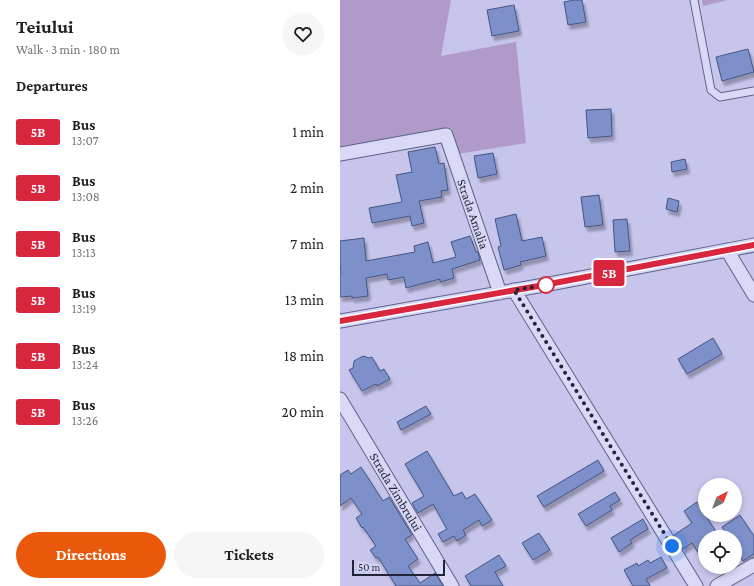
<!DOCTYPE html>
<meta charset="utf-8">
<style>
body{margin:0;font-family:"Crimson Pro",serif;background:#f6f6f6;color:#202124;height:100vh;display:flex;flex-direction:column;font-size:15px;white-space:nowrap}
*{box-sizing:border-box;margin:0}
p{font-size:13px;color:#757577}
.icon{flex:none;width:22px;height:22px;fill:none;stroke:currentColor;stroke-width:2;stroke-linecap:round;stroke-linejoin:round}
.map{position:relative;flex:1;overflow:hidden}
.drawer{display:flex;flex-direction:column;background:#fff;width:340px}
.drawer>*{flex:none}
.badge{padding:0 8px;border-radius:3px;font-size:14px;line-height:26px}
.needle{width:26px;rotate:42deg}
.controls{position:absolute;left:358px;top:478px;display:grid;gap:8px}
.controls a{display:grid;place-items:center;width:44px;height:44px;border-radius:50%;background:#fff;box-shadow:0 2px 6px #0003;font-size:20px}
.scale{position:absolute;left:12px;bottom:10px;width:93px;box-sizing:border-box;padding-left:4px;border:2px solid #1f2437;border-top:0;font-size:11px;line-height:14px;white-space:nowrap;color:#1f2437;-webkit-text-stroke:3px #d6d5f4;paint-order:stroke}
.you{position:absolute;width:20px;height:20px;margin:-10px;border:3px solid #fff;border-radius:50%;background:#1a73e8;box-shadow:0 0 0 6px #1a73e833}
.map>.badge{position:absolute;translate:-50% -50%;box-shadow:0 0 0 2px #fff}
h2{padding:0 16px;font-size:15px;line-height:36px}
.round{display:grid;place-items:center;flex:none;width:42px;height:42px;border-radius:21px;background:#f6f6f6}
.summary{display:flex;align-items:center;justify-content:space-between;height:68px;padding:0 16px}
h1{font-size:19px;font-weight:700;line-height:30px}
.button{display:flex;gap:8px;margin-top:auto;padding:8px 16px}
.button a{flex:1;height:46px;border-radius:24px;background:#ea580c;color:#fff;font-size:16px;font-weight:700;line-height:46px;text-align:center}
.button a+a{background:#f6f6f6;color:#202124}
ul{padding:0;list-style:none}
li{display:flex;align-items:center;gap:12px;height:56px;padding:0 16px}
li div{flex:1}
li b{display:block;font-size:15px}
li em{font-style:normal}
li .badge{min-width:44px;font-weight:700;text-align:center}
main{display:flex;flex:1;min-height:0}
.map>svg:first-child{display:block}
.green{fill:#af9aca}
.building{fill:#7d90c9;stroke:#435585;filter:url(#shadow)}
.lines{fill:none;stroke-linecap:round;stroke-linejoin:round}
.lane-casing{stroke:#5c6287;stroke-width:9}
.street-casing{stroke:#5c6287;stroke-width:15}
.lane{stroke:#d9d8f7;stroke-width:7}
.street{stroke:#d9d8f7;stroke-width:13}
.line-casing{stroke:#fff;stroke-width:9}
.line{stroke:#d7263d;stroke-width:6}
.walk{stroke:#1f2437;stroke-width:4;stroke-dasharray:0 7.2}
.stop-dot{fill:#fff;stroke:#d7263d;stroke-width:2}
.labels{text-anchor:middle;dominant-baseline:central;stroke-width:3.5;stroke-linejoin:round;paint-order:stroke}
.street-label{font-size:13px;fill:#1f2437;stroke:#d6d5f4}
</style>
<main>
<section class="drawer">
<div class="summary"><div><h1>Teiului</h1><p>Walk · 3 min · 180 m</p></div><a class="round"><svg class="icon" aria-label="heart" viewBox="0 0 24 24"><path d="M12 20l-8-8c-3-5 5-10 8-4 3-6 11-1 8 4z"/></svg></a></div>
<h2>Departures</h2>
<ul>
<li><span class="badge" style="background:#d7263d;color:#fff">5B</span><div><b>Bus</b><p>13:07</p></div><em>1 min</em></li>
<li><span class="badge" style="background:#d7263d;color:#fff">5B</span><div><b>Bus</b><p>13:08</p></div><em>2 min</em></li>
<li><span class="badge" style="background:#d7263d;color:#fff">5B</span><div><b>Bus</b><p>13:13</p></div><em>7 min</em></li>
<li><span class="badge" style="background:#d7263d;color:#fff">5B</span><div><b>Bus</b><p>13:19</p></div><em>13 min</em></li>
<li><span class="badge" style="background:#d7263d;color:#fff">5B</span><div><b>Bus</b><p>13:24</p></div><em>18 min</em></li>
<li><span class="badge" style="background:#d7263d;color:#fff">5B</span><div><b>Bus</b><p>13:26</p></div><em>20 min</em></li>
</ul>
<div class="button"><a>Directions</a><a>Tickets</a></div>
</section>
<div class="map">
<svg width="414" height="586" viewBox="0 0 414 586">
<defs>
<filter id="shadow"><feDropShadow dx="2.5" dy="4.5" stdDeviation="1" flood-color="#0004"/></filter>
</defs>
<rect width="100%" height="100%" fill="#c7c5ec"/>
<path class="green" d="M0,0H111L101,56L176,42L186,143L118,154L111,129L0,150Z
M362,0H388L363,6Z"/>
<path class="building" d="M234,0H242L246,22L228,25L224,2Z
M174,5L179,31L152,36L147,10Z
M408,49L414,72L382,81L376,57Z
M271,109L272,136L248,138L246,110Z
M95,147L99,164L104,163L108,190L101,191L102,197L79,201L84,223L72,226L70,216L32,223L29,208L62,202L56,175L72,172L68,152Z
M153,153L157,174L138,178L134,156Z
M345,159L347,169L332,172L331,162Z
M259,195L263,225L245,227L241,197Z
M328,198L339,201L337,212L326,209Z
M176,214L182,241L202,237L206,256L180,262L181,265L164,270L158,247L161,246L155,219Z
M287,219L290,251L275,252L273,220Z
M130,236L136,252H138L140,260L112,269L114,278L100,282V279L66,288L64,277L48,280L47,274L26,278L28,296L12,298V296L0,297V274H1L0,262V241L24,238L26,261L75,252L74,246L88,242L93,263L116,257L111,242Z
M373,338L382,354L347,374L338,359Z
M23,356L29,358L32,357L40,371L44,369L50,379L37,386L36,384L22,391L9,370L13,368L14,361Z
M86,406L91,414L61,430L57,422Z
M87,451L114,496L122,492L126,499L135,494L152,520L142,526L139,520L123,530L126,535L117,541L114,536L103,542L98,534L107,529L93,504L78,513L72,503L84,496L65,464Z
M258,460L264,471L204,507L197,496Z
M21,467L43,501L49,497L72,535L65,539L78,559L68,566L80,583L95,573L103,586H56L38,557L36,558L30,550L36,546L23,527L22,528L16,518L22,514L11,498L0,506V475L8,470L11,474Z
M275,492L280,500L270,506L272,510L246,526L238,514Z
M357,502L377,533L371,537H365V563L352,543L343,549L334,535L352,523L344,511Z
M400,515L414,536V554L403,561L395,548V537H388L382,527Z
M303,519L308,529L290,540L292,543L279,552L271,538Z
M199,533L210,550L193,560L182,543Z
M159,555L166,566L155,572L163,586H131L125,576Z
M321,557L327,568L306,579L310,586H293L284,570L297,563L298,566L308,560L310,563Z"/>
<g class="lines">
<defs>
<path id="lane" d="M354,0L371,90L380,97L414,91"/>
<path id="street" d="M0,154L106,135L160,293
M387,250L414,295
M174,290L356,586
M0,321L204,285L414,245
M0,399L112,586
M377,586L414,565"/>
</defs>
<use href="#lane" class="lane-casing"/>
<use href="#street" class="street-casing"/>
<use href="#lane" class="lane"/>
<use href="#street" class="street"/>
</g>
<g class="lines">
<defs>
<path id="line" d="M0,321L204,285L414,245"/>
</defs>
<use href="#line" class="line-casing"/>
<use href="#line" class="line"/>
<path class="walk" d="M206,285L174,290L332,546"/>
</g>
<circle class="stop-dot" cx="206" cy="285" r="8"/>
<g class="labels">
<g class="street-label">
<text transform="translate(133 214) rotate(71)">Strada Amalia</text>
<text transform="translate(56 492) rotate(59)">Strada Zimbrului</text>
</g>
</g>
</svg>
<div class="controls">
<a><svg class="needle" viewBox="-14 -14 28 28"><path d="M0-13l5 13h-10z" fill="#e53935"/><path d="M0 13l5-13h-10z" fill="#757577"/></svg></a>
<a><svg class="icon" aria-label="locate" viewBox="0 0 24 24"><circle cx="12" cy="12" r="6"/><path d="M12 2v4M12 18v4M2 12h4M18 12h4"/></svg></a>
</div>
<div class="scale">50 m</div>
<div class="you" style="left:332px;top:546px"></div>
<b class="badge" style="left:269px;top:273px;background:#d7263d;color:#fff">5B</b>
</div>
</main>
